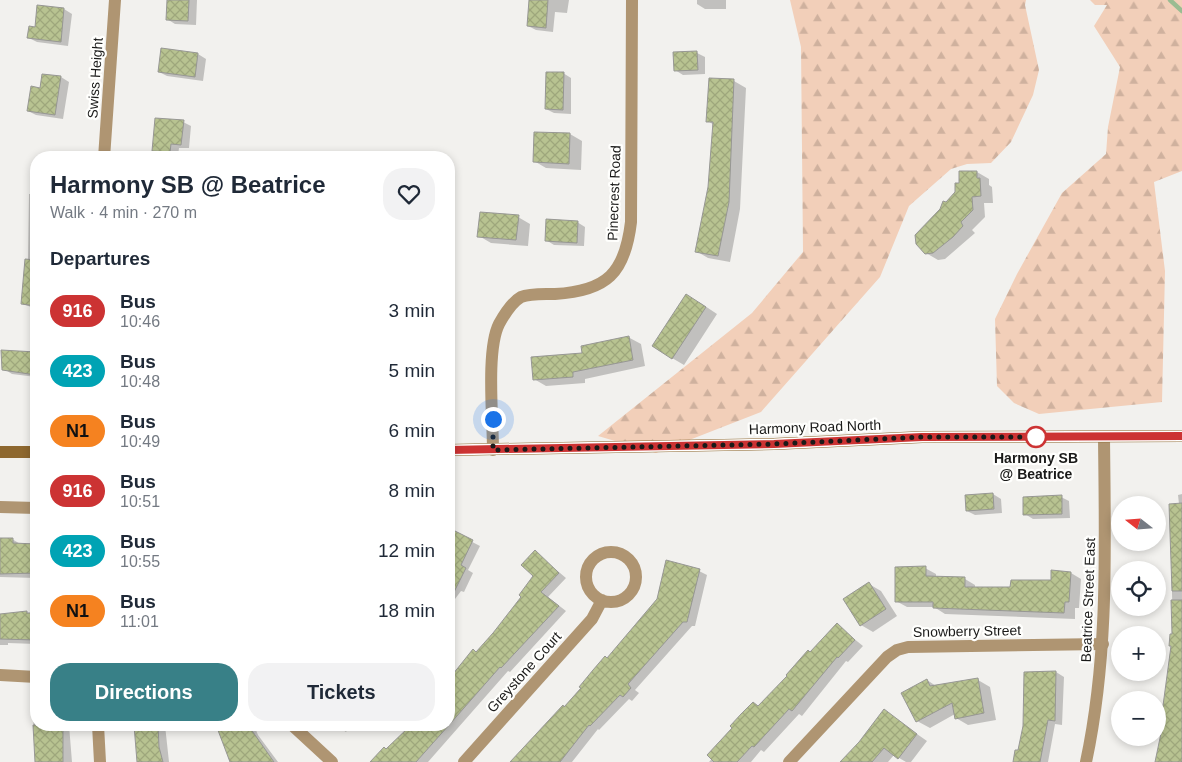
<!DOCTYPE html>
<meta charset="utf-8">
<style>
body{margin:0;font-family:Helvetica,sans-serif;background:#f2f2f3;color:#1f2937;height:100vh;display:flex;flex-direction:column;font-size:19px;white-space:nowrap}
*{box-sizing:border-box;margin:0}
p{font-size:16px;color:#747a83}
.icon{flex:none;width:28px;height:28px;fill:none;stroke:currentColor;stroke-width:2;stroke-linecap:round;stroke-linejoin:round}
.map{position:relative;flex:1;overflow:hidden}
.sheet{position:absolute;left:30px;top:151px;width:425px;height:580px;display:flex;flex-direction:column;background:#fff;border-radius:20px;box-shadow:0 2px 8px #0003}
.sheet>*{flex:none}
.badge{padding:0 10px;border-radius:16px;font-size:18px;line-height:32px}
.needle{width:32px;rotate:287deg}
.controls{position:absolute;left:1111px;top:496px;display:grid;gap:10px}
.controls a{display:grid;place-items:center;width:55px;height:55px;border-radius:50%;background:#fff;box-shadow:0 2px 8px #0003;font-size:25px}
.you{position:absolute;width:25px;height:25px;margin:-12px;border:4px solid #fff;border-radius:50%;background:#1a73e8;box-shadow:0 0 0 8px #1a73e833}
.map>.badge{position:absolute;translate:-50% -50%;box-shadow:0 0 0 2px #fff}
h2{padding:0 20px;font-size:19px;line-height:45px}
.round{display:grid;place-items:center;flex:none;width:52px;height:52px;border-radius:20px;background:#f2f2f3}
.headline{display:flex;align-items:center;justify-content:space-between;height:85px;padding:0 20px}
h1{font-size:24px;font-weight:800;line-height:38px}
.action{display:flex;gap:10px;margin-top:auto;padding:10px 20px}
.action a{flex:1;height:58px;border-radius:20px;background:#388087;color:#fff;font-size:20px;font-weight:800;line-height:58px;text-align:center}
.action a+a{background:#f2f2f3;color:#1f2937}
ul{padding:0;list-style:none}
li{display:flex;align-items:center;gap:15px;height:60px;padding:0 20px}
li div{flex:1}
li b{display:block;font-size:19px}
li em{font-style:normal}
li .badge{min-width:55px;font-weight:700;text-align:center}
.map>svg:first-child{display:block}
.forest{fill:url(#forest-firs)}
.shadow{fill:#0003}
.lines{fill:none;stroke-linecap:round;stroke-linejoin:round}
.stream{stroke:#9abc92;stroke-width:4.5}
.building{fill:url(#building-cross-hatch);stroke:#979794}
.minor{stroke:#af9572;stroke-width:12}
.tertiary{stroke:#af9572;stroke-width:12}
.secondary{stroke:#8e682f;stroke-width:12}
.line-casing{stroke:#fff;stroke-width:11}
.line{stroke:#c33;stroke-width:8}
.walk{stroke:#1a1a19;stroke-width:5;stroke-dasharray:0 9}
.stop-dot{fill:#fff;stroke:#c33;stroke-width:2.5}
.labels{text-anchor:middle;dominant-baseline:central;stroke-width:4.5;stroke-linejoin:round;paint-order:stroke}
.street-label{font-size:14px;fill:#1a1a19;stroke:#fffffd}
.stop-label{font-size:14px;font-weight:bold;fill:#1a1a19;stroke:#fffffd}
</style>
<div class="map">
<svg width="1182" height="762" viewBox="0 0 1182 762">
<defs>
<pattern id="forest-firs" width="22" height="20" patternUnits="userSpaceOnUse" patternTransform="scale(1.25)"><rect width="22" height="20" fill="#f2cfb9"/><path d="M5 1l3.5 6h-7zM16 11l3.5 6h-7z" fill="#cfb19e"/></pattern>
<pattern id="building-cross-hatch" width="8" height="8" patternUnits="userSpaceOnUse" patternTransform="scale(1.25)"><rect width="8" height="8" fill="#b8c391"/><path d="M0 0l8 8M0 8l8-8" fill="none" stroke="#9ea77c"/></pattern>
</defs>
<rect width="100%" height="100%" fill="#f2f1ee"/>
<path class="forest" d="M790,0H1026L1025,5L1039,70L1033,95L1011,142L991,163L967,164L951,169L909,206L880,277L761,412L656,453L598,436L752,313L803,252L801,47Z
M1090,0H1182V171L1154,182L1165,271L1162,402L1039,414L1014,403L997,386L995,319L1017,274L1062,193L1106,154L1108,127L1120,67L1094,26L1107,5H1095Z"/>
<path class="shadow" d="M168,0H197L196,25L175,24L167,19Z
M530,0H569L567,13L555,12L553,32L536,30L528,26Z
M697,0H726V9H705L697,4Z
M38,6L64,9L72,14L68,46L37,42L29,38L36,29Z
M697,53L705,57V74L683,75L675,70Z
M198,54L206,59L203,81L167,76L159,72Z
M563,73L571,78V114L554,113L546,109Z
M44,75L61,77L69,82L63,119L36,115L28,111L41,89Z
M734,81L746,88L740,209L730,262L708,258L696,251L709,187L714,125L708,121Z
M183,122L191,126L189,148H179L178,156L161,155L153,150Z
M570,134L582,141L581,170L546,168L534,161Z
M977,172L989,179V185L992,187L993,203H984L985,217L972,230L975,233L945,259L938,260L926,253L947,203L956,192L960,184Z
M29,194H36V309L23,304L28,260Z
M518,217L530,224L528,246L491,243L479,236Z
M577,222L585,227L584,246L554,245L546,240Z
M699,302L717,314L684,365L672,358Z
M628,337L641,344L645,366L585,379V383L546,386L534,379L584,354Z
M2,351L36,354V377L12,374L4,369Z
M993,494L1001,499L1002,513L975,515L967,511Z
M1182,494V762H1156L1166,714L1173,636L1170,505L1179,504L1178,495Z
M1061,497L1069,501L1070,518L1033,519L1025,514Z
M449,530L480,546L468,570L473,573L464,592L461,591L449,607Z
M0,539H12L22,545L36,546V578L0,577Z
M535,552L566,578L548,597L566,611L510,672L508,671L428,762H375L373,761L412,725H449V679L473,651L477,653L523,597L535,576Z
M925,568L936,574V578L965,579L975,585V589H1012L1052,582L1071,573L1081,579L1079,608H1075V619L945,614L934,607H907L896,601Z
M699,571L707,575L695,626H692L635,690L639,693L632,701L629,699L599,730L598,729L572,762H512L565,708L606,657L608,659Z
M869,584L881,591L897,616L873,632L861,625Z
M26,613L36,614V644L8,643V645H0V614Z
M837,625L863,646L848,662L846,661L802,716L799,714L764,752L761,750L751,762H709Z
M1056,672L1064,677L1062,725L1055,724L1048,762H1014L1019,752L1024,726L1026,673Z
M927,680L936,686L978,680L990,687L996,720L968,725L956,718L955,714L930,728L917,721Z
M32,708H36V725H69L72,762H37Z
M884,711L927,741L911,762H906L894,755L888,762H847Z
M135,725H165L169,762H138Z
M217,725H254L258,735L278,762H230Z
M335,725H351L346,732Z"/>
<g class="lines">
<path class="stream" d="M1170,0L1182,11"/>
</g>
<path class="building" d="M167,0H189L188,21L166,20Z
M529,0H548L546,28L527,26Z
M37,5L64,8L61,42L27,38L29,26L35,27Z
M161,48L198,53L195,77L158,72Z
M697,51L698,70L674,71L673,52Z
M546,72H564L563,110L545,109Z
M42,74L61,76L55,115L27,111L31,86L40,88Z
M709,78L734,79L729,202L718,256L695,252L708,187L713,122H706Z
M155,118L184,120L181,145L171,144L170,152L152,151Z
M534,132L570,133L569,164L533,162Z
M959,171H977V178H980L981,196L972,197L973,210L961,222L963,226L953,237L933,253L925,254L916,244L915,235L940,209L943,201L946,202L955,192V183H959Z
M480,212L519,215L516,240L477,237Z
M546,219L578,221L577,243L545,241Z
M25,259L36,260V306L21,304Z
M686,294L706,307L672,359L652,346Z
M629,336L633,360L573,372V377L533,380L531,357L582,353L581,346Z
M1,350L36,352V375L2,370Z
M993,493L994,509L966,511L965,495Z
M1062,495V514L1023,515V497Z
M1182,503V591H1172L1169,504Z
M449,528L473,540L461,565L466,568L449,602Z
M0,538H13V543L36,544V573L0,574Z
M535,550L559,573L541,592L559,606L501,668L500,667L449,725V679L473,649L476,652L493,633L521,597L519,595L533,576L521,565Z
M666,560L700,569L687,622H683L628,684L631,688L623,697L620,695L590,726L589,725L560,762H510L563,705L564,707L581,688L579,687L593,670L605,656L607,658L657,599Z
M926,566V576L965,577V587H1010L1011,580H1051V570L1071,572L1069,602H1065L1064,613L933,608V602H895V567Z
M869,582L886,609L860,626L843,599Z
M1171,600H1182V762H1155L1165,714L1162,713L1171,646H1169L1170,634H1172Z
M27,611V613H36V640L0,639V614Z
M837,623L855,640L838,658L837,657L792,711L789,709L754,747L752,746L737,762H714L707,755L732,728L730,726L741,714L753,702L758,706L787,676L786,675L808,650L810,652Z
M1056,671L1055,721L1048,720L1040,762H1013L1015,750H1018L1023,726L1024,672Z
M978,678L984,713L955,719L952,703L916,722L901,693L927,679L930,686Z
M884,709L917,734L898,759L884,748L872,762H840L859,742Z
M33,725H63V762H35Z
M134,725H158L159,747L163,762H137Z
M216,725H248L274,762H230Z
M411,725H449L416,762H370L384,747L386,749Z"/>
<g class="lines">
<path class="minor" d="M104,158L115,0
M493,450C493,419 486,350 499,324C504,315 512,302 521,297C530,293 546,294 555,294C607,291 625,273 631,222L632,0
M0,507L36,508
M586 577a25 25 0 1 1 50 0a25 25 0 1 1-50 0Z
M0,675L36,677
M98,725L100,762
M292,725L332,762
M464,762L592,619L602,600
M789,762L887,657L897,650L908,647L1103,644"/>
<path class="tertiary" d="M1086,762C1109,654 1105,546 1104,437"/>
<path class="secondary" d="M449,450L774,444L922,437L1182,436
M0,452H36"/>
</g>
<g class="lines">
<defs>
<path id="line" d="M449,450L774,444L922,437L1182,436"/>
</defs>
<use href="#line" class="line-casing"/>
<use href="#line" class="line"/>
<path class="walk" d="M493,419V450L774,444L922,437H1036"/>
</g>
<circle class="stop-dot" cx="1036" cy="437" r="10"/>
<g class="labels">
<g class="street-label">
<text transform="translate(95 78) rotate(-86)">Swiss Height</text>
<text transform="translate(614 193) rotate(-88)">Pinecrest Road</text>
<text transform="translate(815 427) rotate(-2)">Harmony Road North</text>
<text transform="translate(1088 600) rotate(-88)">Beatrice Street East</text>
<text transform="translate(967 631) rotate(-1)">Snowberry Street</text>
<text transform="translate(524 672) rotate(-48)">Greystone Court</text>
</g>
<g class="stop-label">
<text x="1036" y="458">Harmony SB<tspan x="1036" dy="16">@ Beatrice</tspan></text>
</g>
</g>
</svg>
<div class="controls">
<a><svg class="needle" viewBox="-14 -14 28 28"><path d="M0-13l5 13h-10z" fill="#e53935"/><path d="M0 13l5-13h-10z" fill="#747a83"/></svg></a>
<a><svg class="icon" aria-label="locate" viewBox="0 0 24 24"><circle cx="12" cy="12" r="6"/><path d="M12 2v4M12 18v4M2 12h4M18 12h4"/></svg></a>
<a>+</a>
<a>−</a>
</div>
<div class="you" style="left:493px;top:419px"></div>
<section class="sheet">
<div class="headline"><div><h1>Harmony SB @ Beatrice</h1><p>Walk · 4 min · 270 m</p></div><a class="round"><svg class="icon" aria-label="heart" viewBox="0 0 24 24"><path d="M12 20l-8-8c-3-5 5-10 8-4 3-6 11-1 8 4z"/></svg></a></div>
<h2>Departures</h2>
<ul>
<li><span class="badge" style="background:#c33;color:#fff">916</span><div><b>Bus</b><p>10:46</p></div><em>3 min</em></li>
<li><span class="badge" style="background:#00a3b4;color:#fff">423</span><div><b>Bus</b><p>10:48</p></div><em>5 min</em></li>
<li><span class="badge" style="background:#f58220;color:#111">N1</span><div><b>Bus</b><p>10:49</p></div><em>6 min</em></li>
<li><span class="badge" style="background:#c33;color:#fff">916</span><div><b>Bus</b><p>10:51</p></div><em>8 min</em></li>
<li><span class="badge" style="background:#00a3b4;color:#fff">423</span><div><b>Bus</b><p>10:55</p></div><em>12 min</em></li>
<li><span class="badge" style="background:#f58220;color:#111">N1</span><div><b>Bus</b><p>11:01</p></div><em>18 min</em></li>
</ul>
<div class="action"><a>Directions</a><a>Tickets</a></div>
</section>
</div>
